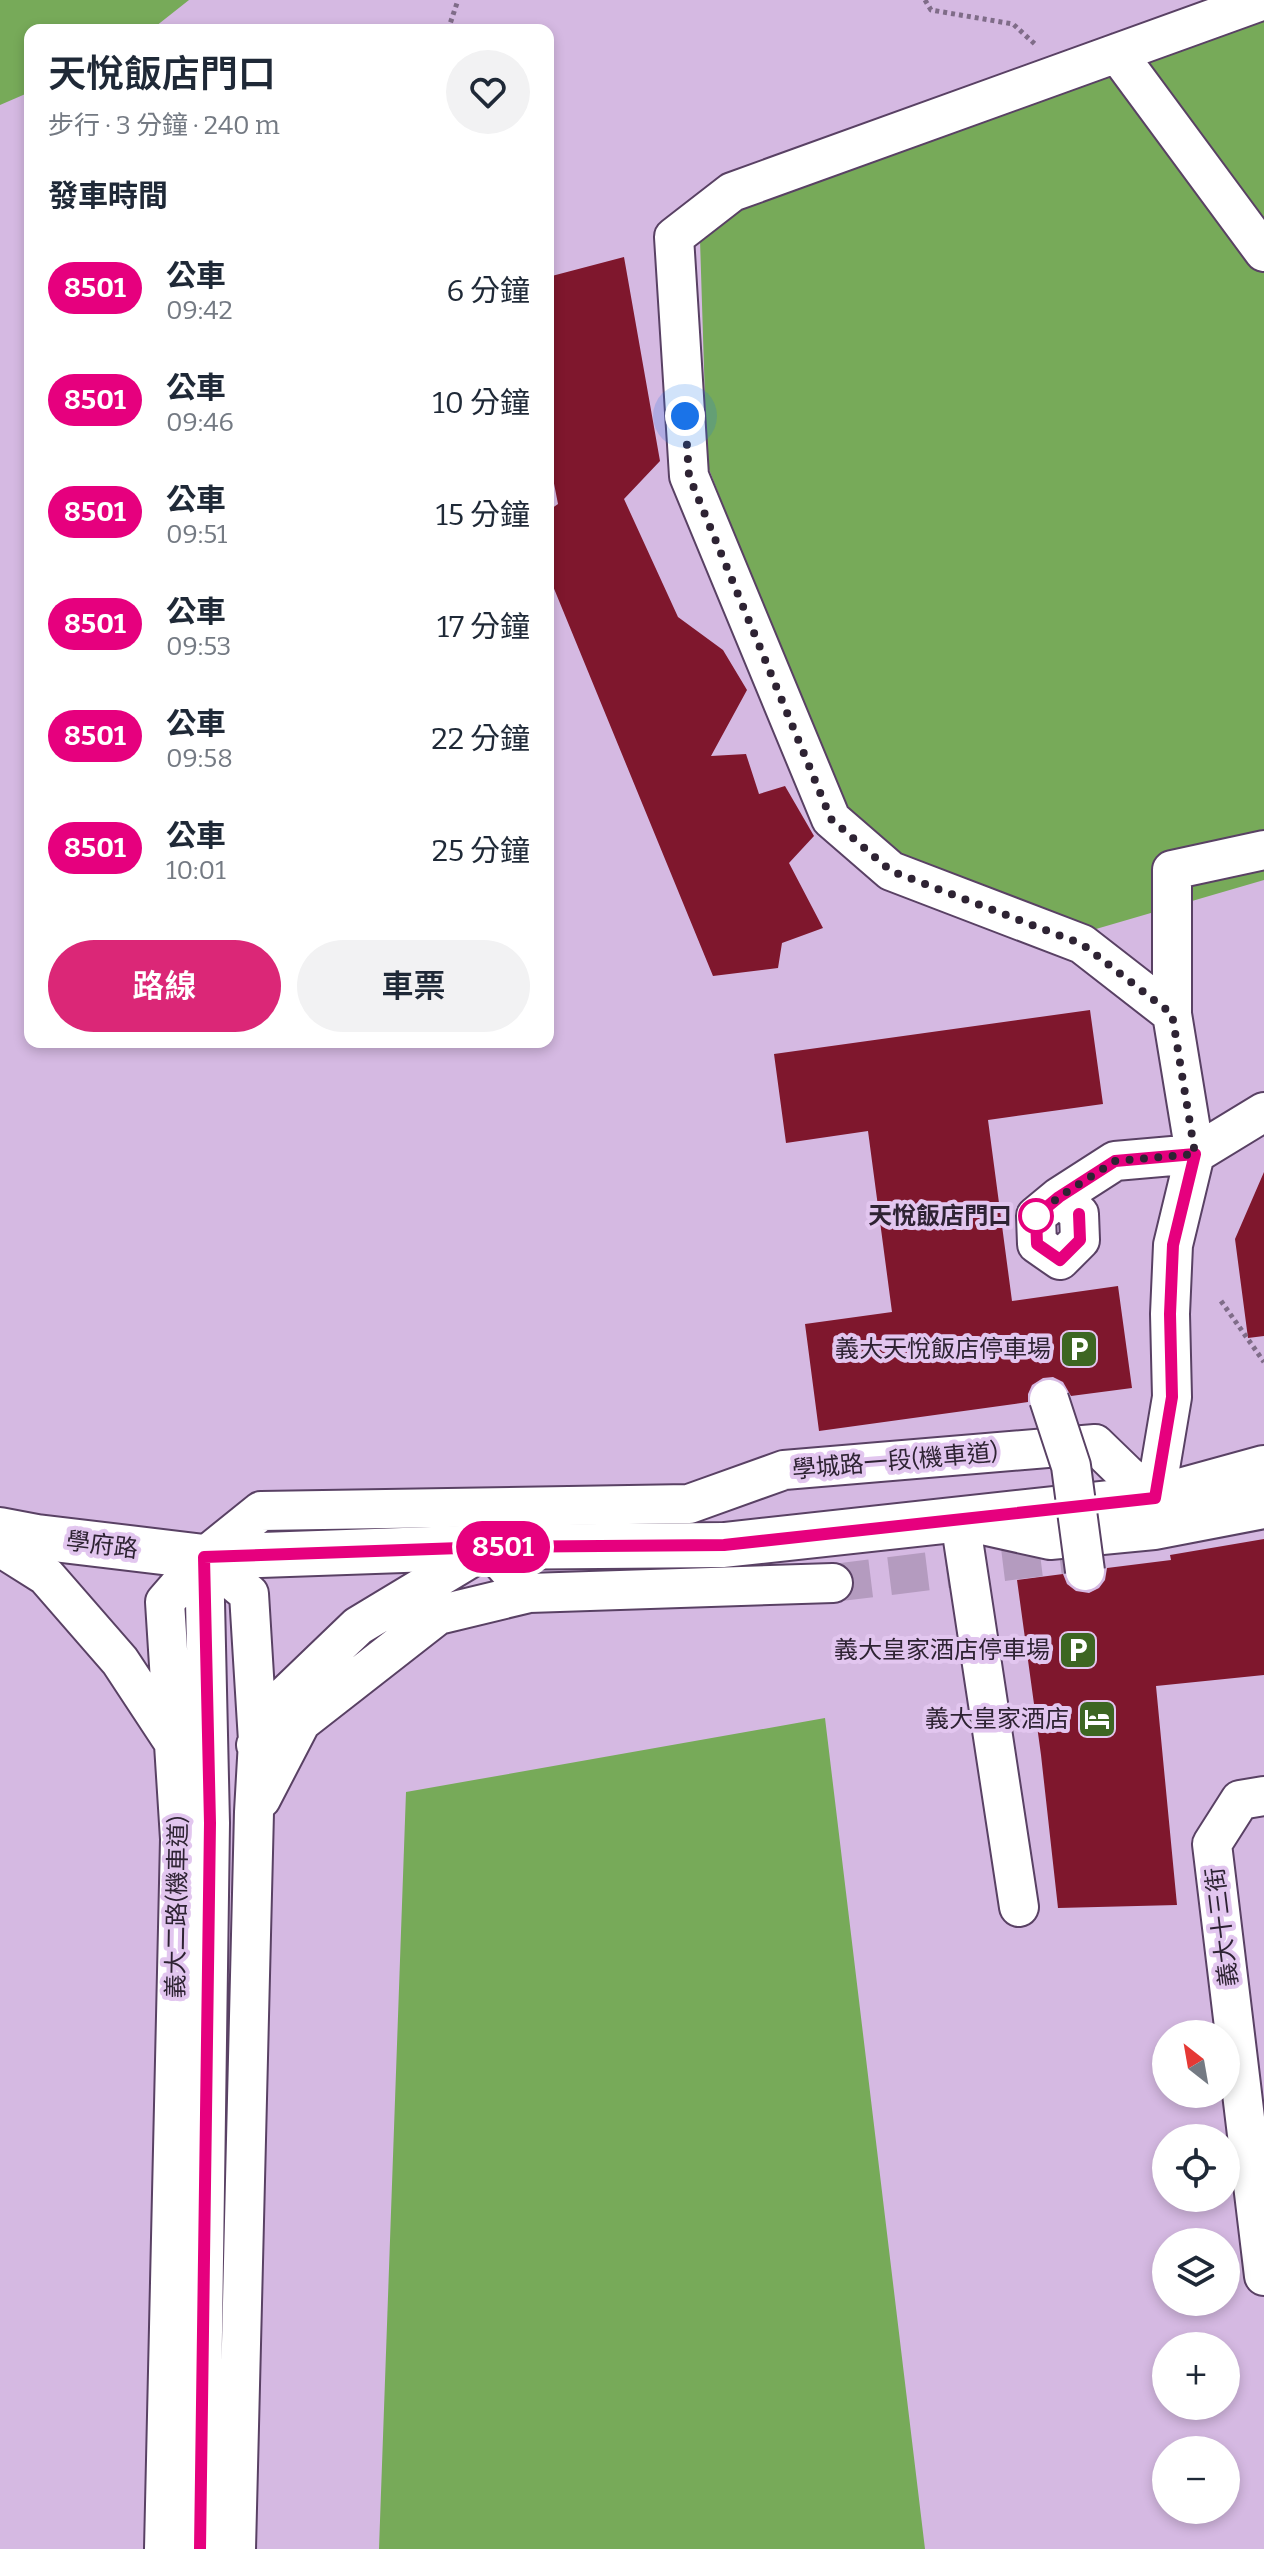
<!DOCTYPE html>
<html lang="zh-TW">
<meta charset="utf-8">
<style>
body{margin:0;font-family:Bitter,"Noto Sans TC",serif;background:#f2f2f3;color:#1f2937;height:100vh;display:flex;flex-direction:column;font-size:30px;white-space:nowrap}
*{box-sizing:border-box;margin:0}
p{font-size:26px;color:#747a83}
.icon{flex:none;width:44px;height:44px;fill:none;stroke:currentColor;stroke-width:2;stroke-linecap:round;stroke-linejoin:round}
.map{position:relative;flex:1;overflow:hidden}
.side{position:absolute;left:24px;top:24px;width:530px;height:1024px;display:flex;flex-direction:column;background:#fff;border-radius:16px;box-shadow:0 4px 12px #0003}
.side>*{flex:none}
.badge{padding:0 16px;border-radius:26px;font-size:28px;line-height:52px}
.needle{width:52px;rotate:329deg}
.buttons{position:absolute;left:1152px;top:2020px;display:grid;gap:16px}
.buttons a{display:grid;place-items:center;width:88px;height:88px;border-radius:50%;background:#fff;box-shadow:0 4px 12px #0003;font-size:40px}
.you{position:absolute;width:40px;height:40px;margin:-20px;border:6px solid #fff;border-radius:50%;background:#1a73e8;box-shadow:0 0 0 12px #1a73e833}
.map>.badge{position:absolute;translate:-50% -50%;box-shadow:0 0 0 4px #fff}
h2{padding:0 24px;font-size:30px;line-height:72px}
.round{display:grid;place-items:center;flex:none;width:84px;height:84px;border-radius:42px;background:#f2f2f3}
.headline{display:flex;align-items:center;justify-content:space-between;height:136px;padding:0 24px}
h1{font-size:38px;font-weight:600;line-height:60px}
.button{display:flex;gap:16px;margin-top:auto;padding:16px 24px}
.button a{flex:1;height:92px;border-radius:48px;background:#db2777;color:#fff;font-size:32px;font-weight:600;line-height:92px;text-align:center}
.button a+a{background:#f2f2f3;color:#1f2937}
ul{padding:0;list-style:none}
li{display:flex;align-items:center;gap:24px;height:112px;padding:0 24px}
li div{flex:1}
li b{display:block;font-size:30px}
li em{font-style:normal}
li .badge{min-width:88px;font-weight:700;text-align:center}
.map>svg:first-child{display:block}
.green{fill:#77aa59}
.building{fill:#7f172d}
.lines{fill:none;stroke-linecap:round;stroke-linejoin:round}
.minor-tunnel{stroke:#b49bbf;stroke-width:38;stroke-dasharray:38 19;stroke-linecap:butt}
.minor-casing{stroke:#594164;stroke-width:42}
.major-casing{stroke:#594164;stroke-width:48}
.path{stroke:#7f6c88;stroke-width:5;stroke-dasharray:4 4;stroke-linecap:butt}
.minor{stroke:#fff;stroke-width:38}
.major{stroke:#fff;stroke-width:44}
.minor-bridge-casing{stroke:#594164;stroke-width:42;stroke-linecap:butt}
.minor-bridge{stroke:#fff;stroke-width:38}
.line-casing{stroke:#fff;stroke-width:18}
.line{stroke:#e6007e;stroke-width:12}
.walk{stroke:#2e2333;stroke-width:8;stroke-dasharray:0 14.4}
.stop-dot{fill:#fff;stroke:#e6007e;stroke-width:4}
.labels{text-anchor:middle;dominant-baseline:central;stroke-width:8;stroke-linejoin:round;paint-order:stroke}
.stop-label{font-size:24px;font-weight:bold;fill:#2e2333;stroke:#e2c6ef;text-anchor:end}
.poi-label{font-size:24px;fill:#2e2333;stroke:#e2c6ef;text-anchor:end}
.street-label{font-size:24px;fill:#2e2333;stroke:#e2c6ef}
</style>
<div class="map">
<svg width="1264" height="2549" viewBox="0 0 1264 2549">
<rect width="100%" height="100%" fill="#d5b9e2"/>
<path class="green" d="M0,0H189L151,30H30V92L0,105Z
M1264,19V880L1096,929L898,858L841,809L707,464L700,240L740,209Z
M825,1718L925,2549H379L406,1792Z"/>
<path class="building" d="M624,257L660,461L624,499L678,617L723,650L747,690L711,756L746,754L759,794L785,786L814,836L789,863L823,928L782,943L778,968L713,976L548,574V511L558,504L548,453V277Z
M1090,1010L1103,1104L988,1120L1012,1301L1118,1286L1132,1388L1071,1396L1063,1382L1053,1377L1043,1378L1032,1385L1028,1394V1402L819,1431L805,1324L892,1312L868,1131L786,1143L774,1054Z
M1264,1172V1336L1248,1338L1235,1239Z
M1264,1539V1675L1156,1686L1177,1905L1058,1908L1041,1755L1017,1580L1063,1574L1067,1584L1076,1591L1089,1593L1099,1588L1105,1580L1107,1568L1171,1560L1170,1555Z"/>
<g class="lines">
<path class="minor-tunnel" d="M833,1583L1093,1551"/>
<defs>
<path id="minor" d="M1264,0L732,192L674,237L689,476L831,819L891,871L1082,944L1172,1014L1195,1154L1173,1245L1170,1314L1172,1397L1155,1498L1154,1530L1264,1509
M1117,53L1264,252
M1172,1014V870L1264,850
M1059,1197L1079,1214L1080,1240L1060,1260L1037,1244L1036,1216L1059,1197L1115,1161L1195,1154L1264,1112
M0,1547L46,1576L120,1661L174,1743
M204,1557L249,1594L258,1741L254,1812L236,2549
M256,1745L283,1698L358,1626L489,1547L529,1593L833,1583
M1264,1796L1240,1800L1212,1844L1264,2276
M261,1799L301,1722L438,1615L529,1593
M1019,1907L960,1520L1050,1540L1154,1530
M164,2549L180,1839L165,1602L204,1557L261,1511L689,1504L784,1470L1095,1444L1127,1475L1155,1498
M200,2549L210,1823L204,1557"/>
<path id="major" d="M0,1530L37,1537L204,1557L489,1547L724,1545L1155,1498L1264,1468"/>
</defs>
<use href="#minor" class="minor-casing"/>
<use href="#major" class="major-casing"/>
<path class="path" d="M925,0L931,10L1013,24L1037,46
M448,30L458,0
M1221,1301L1264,1362"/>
<use href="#minor" class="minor"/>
<use href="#major" class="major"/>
<defs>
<path id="minor-bridge" d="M1049,1399L1071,1466L1085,1571"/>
</defs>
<use href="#minor-bridge" class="minor-bridge-casing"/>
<use href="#minor-bridge" class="minor-bridge"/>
</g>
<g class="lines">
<defs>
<path id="line" d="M200,2549L210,1823L204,1557L489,1547L724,1545L1155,1498L1172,1397L1170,1314L1173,1245L1195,1154L1115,1161L1059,1197L1036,1216L1037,1244L1060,1260L1080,1240L1079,1214"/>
</defs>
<use href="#line" class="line-casing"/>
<use href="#line" class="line"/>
<path class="walk" d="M685,416L689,476L831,819L891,871L1082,944L1172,1014L1195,1154L1115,1161L1059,1197L1036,1216"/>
</g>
<defs>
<symbol id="parking-square" viewBox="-11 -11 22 22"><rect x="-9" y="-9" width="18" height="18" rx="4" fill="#3d6622" stroke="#e2c6ef"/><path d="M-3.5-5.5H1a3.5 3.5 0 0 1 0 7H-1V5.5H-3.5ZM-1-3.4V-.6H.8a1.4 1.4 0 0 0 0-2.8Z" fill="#fff"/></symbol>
<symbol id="hotel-square" viewBox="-11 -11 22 22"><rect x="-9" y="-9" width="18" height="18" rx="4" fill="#3d6622" stroke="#e2c6ef"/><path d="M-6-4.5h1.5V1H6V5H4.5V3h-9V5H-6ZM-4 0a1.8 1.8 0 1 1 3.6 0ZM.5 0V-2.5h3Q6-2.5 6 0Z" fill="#fff"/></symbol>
</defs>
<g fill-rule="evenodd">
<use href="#parking-square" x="1057" y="1327" width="44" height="44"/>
<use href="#parking-square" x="1056" y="1628" width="44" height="44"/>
<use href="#hotel-square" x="1075" y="1697" width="44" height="44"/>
</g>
<circle class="stop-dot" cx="1036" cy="1216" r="16"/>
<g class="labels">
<g class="stop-label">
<text x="1012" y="1216">天悅飯店門口</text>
</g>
<g class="poi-label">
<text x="1051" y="1349">義大天悅飯店停車場</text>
<text x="1050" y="1650">義大皇家酒店停車場</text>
<text x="1069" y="1719">義大皇家酒店</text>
</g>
<g class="street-label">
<text transform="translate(895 1461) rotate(-5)">學城路一段(機車道)</text>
<text transform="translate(102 1545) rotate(7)">學府路</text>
<text transform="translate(177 1907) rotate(-89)">義大二路(機車道)</text>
<text transform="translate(1222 1927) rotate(-97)">義大十三街</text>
</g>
</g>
</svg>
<div class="buttons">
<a><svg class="needle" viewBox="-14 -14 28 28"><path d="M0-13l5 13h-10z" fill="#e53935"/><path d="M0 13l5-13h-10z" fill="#747a83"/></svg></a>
<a><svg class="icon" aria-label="locate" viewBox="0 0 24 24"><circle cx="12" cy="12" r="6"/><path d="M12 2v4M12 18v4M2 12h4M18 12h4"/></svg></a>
<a><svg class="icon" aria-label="layers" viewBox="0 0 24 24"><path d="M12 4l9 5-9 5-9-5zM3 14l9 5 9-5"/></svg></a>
<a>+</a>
<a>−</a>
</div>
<div class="you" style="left:685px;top:416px"></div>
<b class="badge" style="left:503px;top:1547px;background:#e6007e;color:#fff">8501</b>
<section class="side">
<div class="headline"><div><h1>天悅飯店門口</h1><p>步行 · 3 分鐘 · 240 m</p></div><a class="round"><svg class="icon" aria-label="heart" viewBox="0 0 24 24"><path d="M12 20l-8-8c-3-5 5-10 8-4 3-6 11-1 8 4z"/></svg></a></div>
<h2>發車時間</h2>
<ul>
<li><span class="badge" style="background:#e6007e;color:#fff">8501</span><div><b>公車</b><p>09:42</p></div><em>6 分鐘</em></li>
<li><span class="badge" style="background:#e6007e;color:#fff">8501</span><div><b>公車</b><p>09:46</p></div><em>10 分鐘</em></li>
<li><span class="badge" style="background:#e6007e;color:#fff">8501</span><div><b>公車</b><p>09:51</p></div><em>15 分鐘</em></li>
<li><span class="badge" style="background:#e6007e;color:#fff">8501</span><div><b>公車</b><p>09:53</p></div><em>17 分鐘</em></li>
<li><span class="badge" style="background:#e6007e;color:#fff">8501</span><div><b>公車</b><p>09:58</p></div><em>22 分鐘</em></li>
<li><span class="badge" style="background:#e6007e;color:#fff">8501</span><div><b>公車</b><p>10:01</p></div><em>25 分鐘</em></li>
</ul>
<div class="button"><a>路線</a><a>車票</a></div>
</section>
</div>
